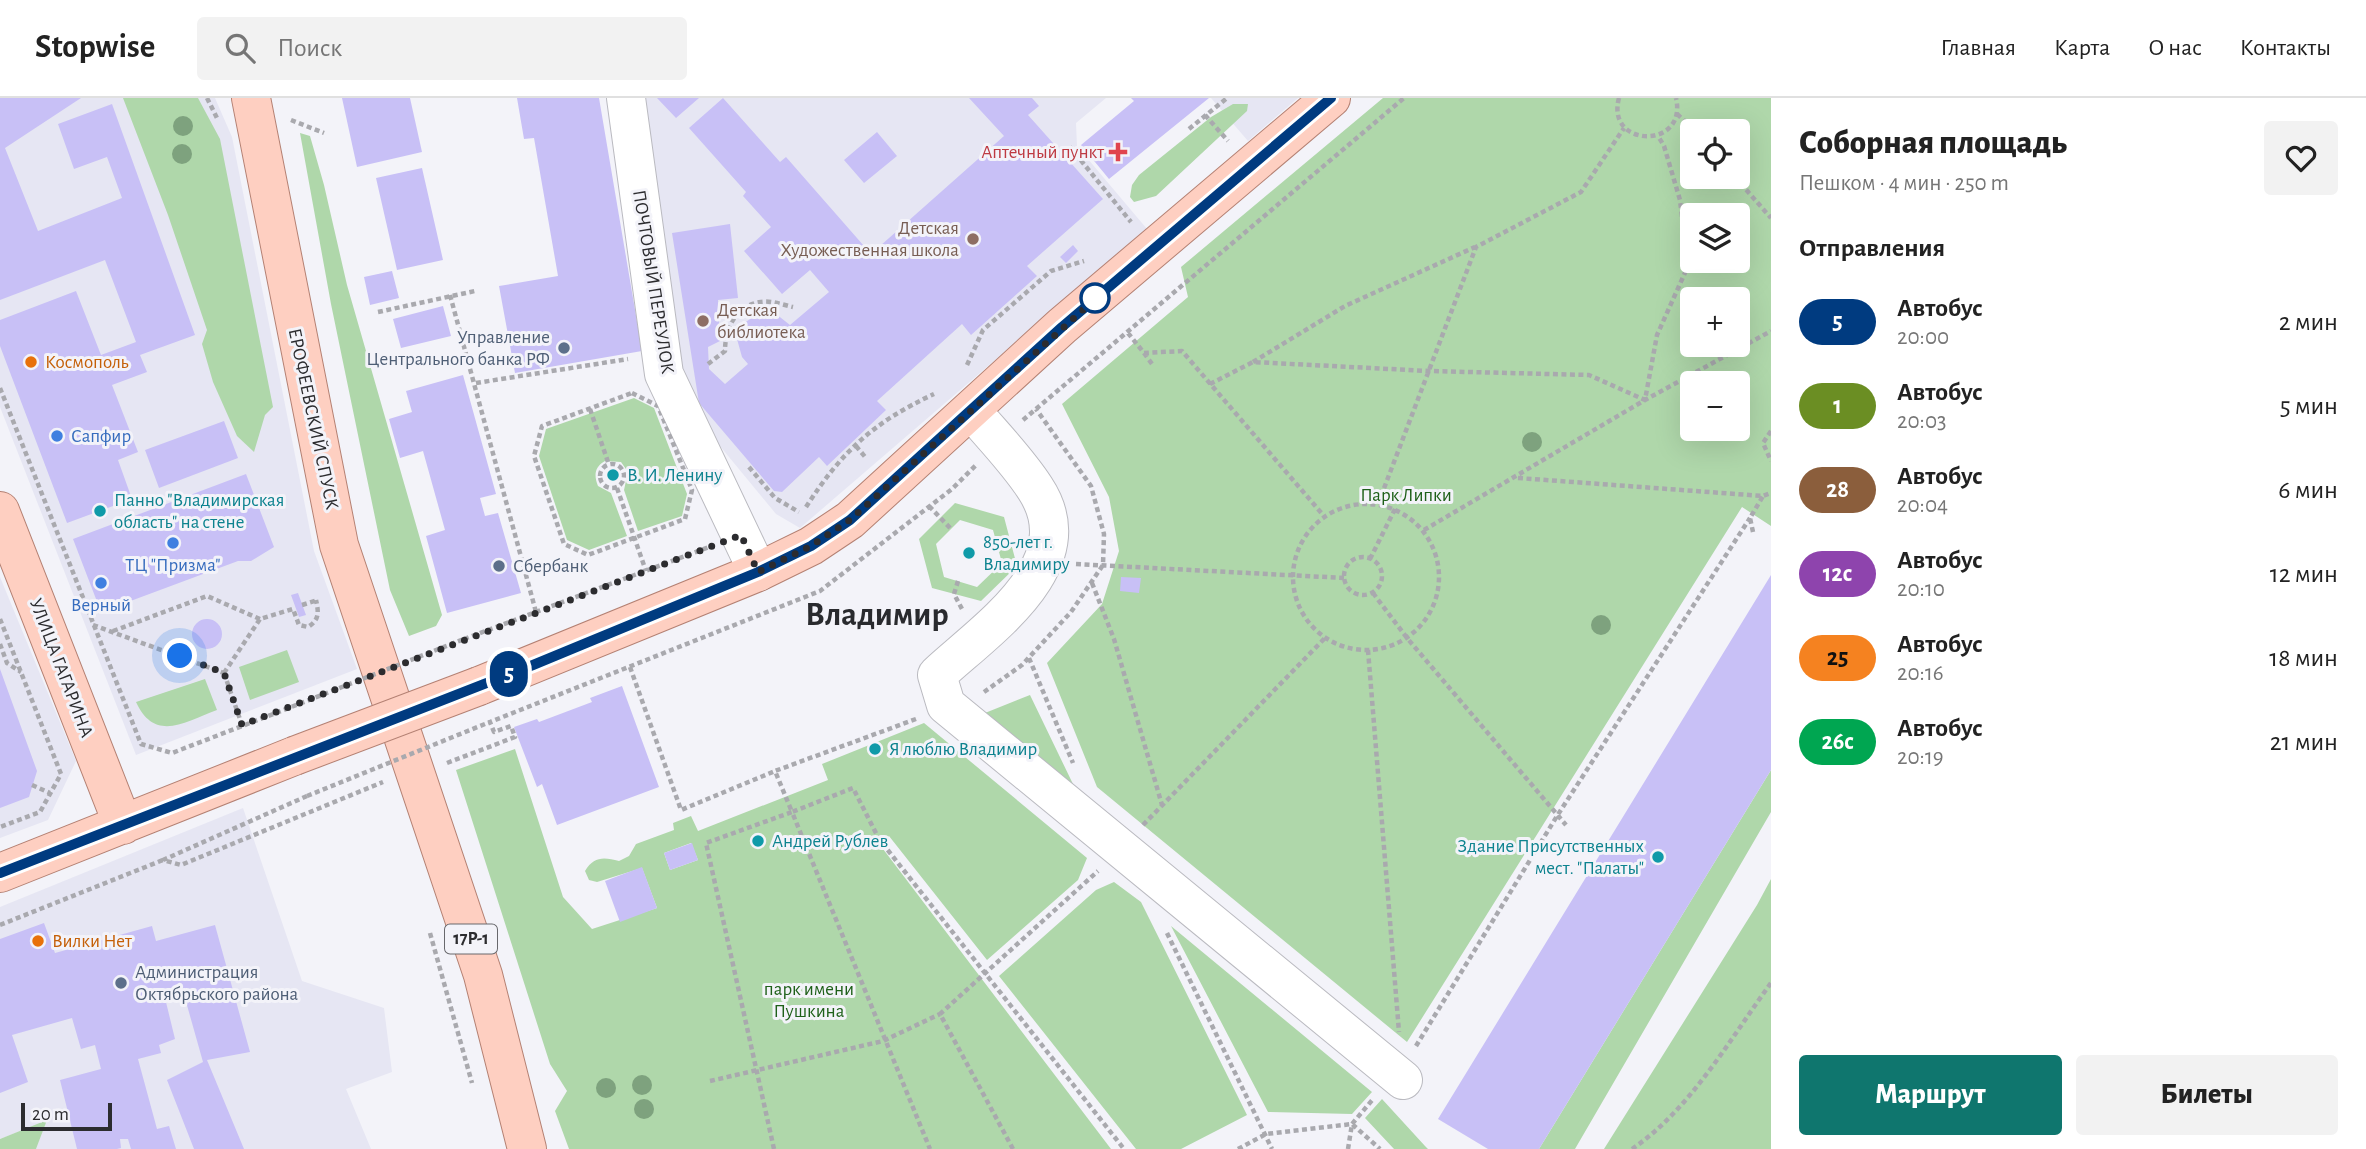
<!DOCTYPE html>
<html lang="ru">
<meta charset="utf-8">
<style>
body{margin:0;font-family:"Alegreya Sans",sans-serif;background:#f2f2f2;color:#222;height:100vh;display:flex;flex-direction:column;font-size:26px;white-space:nowrap}
*{box-sizing:border-box;margin:0}
p{font-size:23px;color:#767676}
.icon{flex:none;width:38px;height:38px;fill:none;stroke:currentColor;stroke-width:2;stroke-linecap:round;stroke-linejoin:round}
.map{position:relative;flex:1;overflow:hidden}
.drawer{display:flex;flex-direction:column;background:#fff;width:595px}
.drawer>*{flex:none}
.badge{padding:0 14px;border-radius:23px;font-size:24px;line-height:46px}
.fabs{position:absolute;left:1680px;top:21px;display:grid;gap:14px}
.fabs a{display:grid;place-items:center;width:70px;height:70px;border-radius:7px;background:#fff;box-shadow:0 7px 28px #0002;font-size:35px}
.scale{position:absolute;left:21px;bottom:18px;width:91px;box-sizing:border-box;padding-left:7px;border:4px solid #2c2c2f;border-top:0;font-size:19px;line-height:24px;white-space:nowrap;color:#2c2c2f;-webkit-text-stroke:5px #f3f3f9;paint-order:stroke}
.you{position:absolute;width:35px;height:35px;margin:-18px;border:5px solid #fff;border-radius:50%;background:#1a73e8;box-shadow:0 0 0 10px #1a73e833}
.map>.badge{position:absolute;translate:-50% -50%;box-shadow:0 0 0 4px #fff}
h2{padding:0 28px;font-size:26px;line-height:63px}
.round{display:grid;place-items:center;flex:none;width:74px;height:74px;border-radius:7px;background:#f2f2f2}
.headline{display:flex;align-items:center;justify-content:space-between;height:119px;padding:0 28px}
h1{font-size:33px;font-weight:800;line-height:52px}
.cta{display:flex;gap:14px;margin-top:auto;padding:14px 28px}
.cta a{flex:1;height:80px;border-radius:7px;background:#0f766e;color:#fff;font-size:28px;font-weight:800;line-height:80px;text-align:center}
.cta a+a{background:#f2f2f2;color:#222}
ul{padding:0;list-style:none}
li{display:flex;align-items:center;gap:21px;height:84px;padding:0 28px}
li div{flex:1}
li b{display:block;font-size:26px}
li em{font-style:normal}
li .badge{min-width:77px;font-weight:700;text-align:center}
header{display:flex;align-items:center;gap:42px;box-sizing:border-box;height:98px;padding:0 35px;background:#fff;border-bottom:2px solid #e0e0e0}
header strong{font-size:33px}
nav{display:flex;gap:38px;margin-inline-start:auto;font-size:24px}
.search{width:490px;height:63px;background:#f2f2f2;display:flex;align-items:center;gap:18px;box-sizing:border-box;padding:0 24px;border-radius:7px;color:#767676;font-size:26px}
main{display:flex;flex:1;min-height:0}
.map>svg:first-child{display:block}
.built{fill:#e6e6f3}
.green{fill:#afd7aa;fill-rule:evenodd}
.building{fill:#c8c0f6}
.lines{fill:none;stroke-linecap:round;stroke-linejoin:round}
.minor-casing{stroke:#babac0;stroke-width:40}
.major-casing{stroke:#b48173;stroke-width:40}
.path{stroke:#a9a9ae;stroke-width:4.5;stroke-dasharray:5 3.5;stroke-linecap:butt}
.minor{stroke:#fff;stroke-width:38}
.major{stroke:#fecfc1;stroke-width:38}
.major-bridge-casing{stroke:#b48173;stroke-width:40;stroke-linecap:butt}
.path-bridge{stroke:#a9a9ae;stroke-width:4.5;stroke-dasharray:5 3.5;stroke-linecap:butt}
.major-bridge{stroke:#fecfc1;stroke-width:38}
.tree{fill:#7ea27e}
.line-casing{stroke:#fff;stroke-width:16}
.line{stroke:#003b80;stroke-width:10}
.walk{stroke:#2c2c2f;stroke-width:7;stroke-dasharray:0 12.6}
.health-dot{fill:#e0444e;stroke:#f3f3f9;stroke-width:2.5}
.education-dot{fill:#8d6e63;stroke:#f3f3f9;stroke-width:2.5}
.stop-dot{fill:#fff;stroke:#003b80;stroke-width:3.5}
.service-dot{fill:#5c6f8a;stroke:#f3f3f9;stroke-width:2.5}
.food-dot{fill:#e8710a;stroke:#f3f3f9;stroke-width:2.5}
.shop-dot{fill:#3f7fe0;stroke:#f3f3f9;stroke-width:2.5}
.culture-dot{fill:#0f9aa8;stroke:#f3f3f9;stroke-width:2.5}
.labels{text-anchor:middle;dominant-baseline:central;stroke-width:6;stroke-linejoin:round;paint-order:stroke}
.shield{fill:#f3f3f9;stroke:#68686c;stroke-width:2}
.shield-label{font-size:18px;font-weight:bold;fill:#2c2c2f}
.health-label{font-size:19px;fill:#be3a42;stroke:#f3f3f9;text-anchor:end}
.education-label{font-size:19px;fill:#785e54;stroke:#f3f3f9;text-anchor:end}
.street-label{font-size:19px;fill:#2c2c2f;stroke:#f3f3f9}
.service-label{font-size:19px;fill:#4e5e75;stroke:#f3f3f9;text-anchor:start}
.food-label{font-size:19px;fill:#c56008;stroke:#f3f3f9;text-anchor:start}
.shop-label{font-size:19px;fill:#366cbe;stroke:#f3f3f9}
.culture-label{font-size:19px;fill:#0d838f;stroke:#f3f3f9;text-anchor:start}
.park-label{font-size:19px;fill:#1e6019;stroke:#f3f3f9}
.town-label{font-size:33px;font-weight:bold;fill:#292a2e;stroke:#f3f3f9}
</style>
<header>
<strong>Stopwise</strong>
<div class="search"><svg class="icon" aria-label="search" viewBox="0 0 24 24"><circle cx="10" cy="10" r="6"/><path d="M15 15l6 6"/></svg>Поиск</div>
<nav><a>Главная</a><a>Карта</a><a>О нас</a><a>Контакты</a></nav>
</header>
<main>
<div class="map">
<svg width="1771" height="1051" viewBox="0 0 1771 1051">
<rect width="100%" height="100%" fill="#f3f3f9"/>
<path class="built" d="M0,0H215L232,39L314,453L357,571L136,657L0,309Z
M634,0H1106L1076,25L1077,48L1147,131L800,430L776,416L687,308Z
M1211,0H1298L1248,43Z
M0,479L76,663L48,722L0,740Z
M243,710L302,883L384,910L392,974L346,991L371,1051H36L46,1023L0,1041V809Z"/>
<path class="green" d="M123,0H198L220,41L273,309L265,317L254,354L237,338L213,284L202,246L207,232L168,117Z
M1383,0H1771V428L1742,409L1407,944L1097,689L1047,565L1102,506L1119,453L1109,399L1062,306L1188,199L1181,169ZM1692,33H1738V79H1692ZM1692,117H1738V163H1692ZM1692,201H1738V247H1692ZM1692,285H1738V331H1692Z
M1233,6H1248L1247,13L1156,98L1134,104L1130,99L1132,87L1139,77L1211,19Z
M300,35L310,38L324,87L347,187L442,517L436,528L409,538L390,492L331,206Z
M634,300L654,310L687,396L682,418L638,433L624,392L628,374L621,364L605,363C594,369 594,378 598,388L611,395L627,438L589,452L567,442L539,358L546,331Z
M955,405L1004,419L1017,468L981,503L932,490L919,441ZM960,422L993,432L1002,465L977,489L944,479L936,446Z
M287,552L299,584L250,602L239,569Z
M205,581L217,612C185,624 155,645 136,604Z
M1030,597L1086,713L975,619Z
M924,625L1087,760L1078,782L987,862L889,738L880,747L1111,1051H569L555,1013L567,993L550,966L456,672L515,651L563,799L592,831L657,810L642,770L597,784L589,782L585,773C594,758 604,759 619,763L629,758L636,746L674,732L673,725L691,718L698,733L828,682L822,666ZM691,745L698,762L670,772L664,755Z
M1771,672V714L1575,1051H1539Z
M1771,781V1051H1604L1757,807Z
M1114,784L1141,804L1247,1017L1181,1051H1136L999,878L1096,792Z
M1171,828L1372,994L1352,1016L1268,1014Z
M1382,1001L1425,1048L1428,1051H1394L1365,1020Z
M47,1022L36,1051H0V1041Z"/>
<path class="building" d="M0,0H81L5,50L38,133L122,100L107,59L74,71L58,26L112,6L195,237L140,257L147,274L112,287L138,354L118,362L132,401L67,425L0,248V222L76,193L101,257L136,244L105,162L0,202Z
M342,0H410L422,54L357,69Z
M517,0H599L642,253L515,275L499,188L558,178L534,40L524,41Z
M657,0H699L676,20Z
M723,0L780,64L786,59L871,156L1004,38L969,0H1032L1039,8L1028,17L1103,101L1027,168L1037,178L971,237L962,226L877,303L886,312L827,368L819,359L782,394L774,393L699,305L672,135L730,126L738,200L718,202L720,243L708,249L709,271L725,286L748,266L742,259L737,241L744,225L758,216L767,215L776,216L790,227L829,194L810,172L782,196L744,153L771,129L743,98L746,94L689,30Z
M1131,0H1209L1109,81L1081,47L1134,3Z
M877,34L897,58L864,85L844,62Z
M422,70L443,162L397,172L376,80Z
M1073,147L1078,153L1066,165L1060,159Z
M392,173L399,200L370,207L364,179Z
M443,208L451,238L401,250L393,221Z
M463,277L496,396L480,400L485,418L498,415L521,495L447,515L426,438L445,432L423,353L400,360L389,321L412,314L406,293Z
M224,323L238,360L159,390L145,352Z
M246,376L274,449L251,463H238L101,514L73,441Z
M1771,477V672L1539,1051H1488L1438,1021Z
M1121,479L1141,480L1139,495L1120,493Z
M298,495L306,517L299,519L291,497Z
M192 536a15 15 0 1 1 30 0a15 15 0 1 1-30 0Z
M0,571L37,673L29,699L0,710Z
M622,588L659,689L557,727L542,686L537,689L514,629L537,621L539,624L592,604L590,600Z
M692,745L698,762L670,772L664,755Z
M642,769L657,810L620,824L605,783Z
M44,825L55,855L152,828L156,843L215,827L250,954L207,962L244,1051H194L167,982L203,964L183,893L165,900L175,941L159,947L161,955L138,961L157,1031L169,1028L176,1051H131L128,1041H120L121,1050L117,1051H77L60,982L101,971L95,947L81,951L72,920L12,937L28,984L0,995V841Z"/>
<g class="lines">
<defs>
<path id="minor" d="M626,0L664,276L758,474
M971,312C992,337 1017,362 1035,390C1086,467 985,532 937,577L946,607L1403,982"/>
<path id="major" d="M251,0L339,447L483,877L527,1051
M0,413L123,727
M479,588L758,474L811,448L850,422L1062,228L1331,0
M0,775L294,658"/>
</defs>
<use href="#minor" class="minor-casing"/>
<use href="#major" class="major-casing"/>
<path class="path" d="M207,0L218,22
M1619,0C1605,50 1688,52 1676,0
M1677,16L1696,33
M1205,17L1228,43
M291,22L324,35
M1189,31L1227,0
M1070,49L1131,124
M1735,79L1771,120
M450,197L536,514
M378,214L475,193
M1128,235L1144,255L1182,253L1324,418
M1144,255L1152,266
M1253,264L1345,208L1475,149
M708,266L725,253C725,231 735,208 760,204C770,202 784,207 793,209
M967,267L983,232L1051,173L1084,163
M476,285L628,261
M1210,286L1253,264L1429,273L1589,277L1645,302L1657,237L1688,168L1680,102L1664,48L1658,38
M0,290L141,646L172,655L276,615
M632,295L658,308L692,392L685,421L588,457L564,446L534,358L542,328Z
M590,311L609,367
M1023,322L1404,0
M1771,333L1763,345L1771,363
M856,348L866,360
M600 378a12 12 0 1 1 24 0a12 12 0 1 1-24 0Z
M749,369L775,400L799,414
M1518,380L1763,398L1771,395
M617,390L646,473
M1378,406L1476,149L1581,94L1624,30
M1293 479a73 73 0 1 1 146 0a73 73 0 1 1-146 0Z
M929,408L951,431
M806,409C842,353 874,324 934,296
M1424,432L1645,302L1771,233
M1753,434L1750,420L1763,398
M997,445L1014,444
M1344 478a19 19 0 1 1 38 0a19 19 0 1 1-38 0Z
M1370,461L1395,411
M1076,466L1344,480
M958,483L954,496L962,511
M1092,485L1114,541L1162,707
M1373,495L1407,540L1566,727
M302,507L318,502
M0,521L61,676L40,714L0,729
M93,527L224,575
M113,533L207,498L260,521
M464,541L709,449
M0,546L7,565L21,574
M1368,552L1399,934
M1029,560L1073,665
M630,569L681,712L775,673
M224,575L260,521L293,511L299,527L308,529C319,522 319,515 316,502
M224,575L242,627
M984,594L1022,567L1071,514L1103,467L1104,436L1091,388L1036,311
M916,621L775,673L792,714L853,690L879,741L1124,1051
M447,665L515,639L511,628L494,634L490,624L820,493L952,391L976,367
M32,687L50,695
M307,698L163,762L181,767L383,684
M1143,727L1325,540
M0,827L163,762
M430,835L472,985
M1167,835L1272,1051
M1416,948L1557,718L1750,420
M710,983L883,943L940,916
M774,1051L706,745L792,714L930,1051
M1013,1051L940,916L1098,773
M1238,1051L1266,1036L1352,1026L1380,1051
M1348,1051L1352,1026L1374,1000
M1632,1051C1690,1012 1730,941 1771,885"/>
<use href="#minor" class="minor"/>
<use href="#major" class="major"/>
<defs>
<path id="major-bridge" d="M294,658L479,588"/>
</defs>
<use href="#major-bridge" class="major-bridge-casing"/>
<path class="path-bridge" d="M276,615L464,541
M307,698L490,624"/>
<use href="#major-bridge" class="major-bridge"/>
</g>
<g class="tree">
<circle cx="183" cy="28" r="10"/>
<circle cx="182" cy="56" r="10"/>
<circle cx="1532" cy="344" r="10"/>
<circle cx="1601" cy="527" r="10"/>
<circle cx="642" cy="987" r="10"/>
<circle cx="606" cy="990" r="10"/>
<circle cx="644" cy="1011" r="10"/>
</g>
<g class="lines">
<defs>
<path id="line" d="M0,775L533,567L758,474L811,448L850,422L1062,229L1331,0"/>
</defs>
<use href="#line" class="line-casing"/>
<use href="#line" class="line"/>
<path class="walk" d="M180,558L224,575L242,627L741,437L758,474L811,448L850,422L1104,193L1095,200"/>
</g>
<path class="health-dot" d="M1114.5 43.5h7v7h7v7h-7v7h-7v-7h-7v-7h7z"/>
<g class="education-dot">
<circle cx="973" cy="141" r="7"/>
<circle cx="703" cy="223" r="7"/>
</g>
<circle class="stop-dot" cx="1095" cy="200" r="14"/>
<g class="service-dot">
<circle cx="564" cy="250" r="7"/>
<circle cx="499" cy="468" r="7"/>
<circle cx="121" cy="885" r="7"/>
</g>
<g class="food-dot">
<circle cx="31" cy="264" r="7"/>
<circle cx="38" cy="843" r="7"/>
</g>
<g class="shop-dot">
<circle cx="57" cy="338" r="7"/>
<circle cx="173" cy="445" r="7"/>
<circle cx="101" cy="485" r="7"/>
</g>
<g class="culture-dot">
<circle cx="613" cy="377" r="7"/>
<circle cx="100" cy="413" r="7"/>
<circle cx="969" cy="455" r="7"/>
<circle cx="875" cy="651" r="7"/>
<circle cx="758" cy="743" r="7"/>
<circle cx="1658" cy="759" r="7"/>
</g>
<g class="labels">
<rect class="shield" x="445" y="826.5" width="52" height="29" rx="5"/>
<g class="shield-label">
<text x="471" y="841">17Р-1</text>
</g>
<g class="health-label">
<text x="1104" y="54">Аптечный пункт</text>
</g>
<g class="education-label">
<text x="959" y="130">Детская<tspan x="959" dy="22">Художественная школа</tspan></text>
<text x="717" y="212" text-anchor="start">Детская<tspan x="717" dy="22">библиотека</tspan></text>
</g>
<g class="street-label">
<text transform="translate(653 184) rotate(81)">ПОЧТОВЫЙ ПЕРЕУЛОК</text>
<text transform="translate(313 321) rotate(78)">ЕРОФЕЕВСКИЙ СПУСК</text>
<text transform="translate(61 570) rotate(69)">УЛИЦА ГАГАРИНА</text>
</g>
<g class="service-label">
<text x="550" y="239" text-anchor="end">Управление<tspan x="550" dy="22">Центрального банка РФ</tspan></text>
<text x="513" y="468">Сбербанк</text>
<text x="135" y="874">Администрация<tspan x="135" dy="22">Октябрьского района</tspan></text>
</g>
<g class="food-label">
<text x="45" y="264">Космополь</text>
<text x="52" y="843">Вилки Нет</text>
</g>
<g class="shop-label">
<text x="71" y="338" text-anchor="start">Сапфир</text>
<text x="173" y="467">ТЦ "Призма"</text>
<text x="101" y="507">Верный</text>
</g>
<g class="culture-label">
<text x="627" y="377">В. И. Ленину</text>
<text x="114" y="402">Панно "Владимирская<tspan x="114" dy="22">область" на стене</tspan></text>
<text x="983" y="444">850-лет г.<tspan x="983" dy="22">Владимиру</tspan></text>
<text x="889" y="651">Я люблю Владимир</text>
<text x="772" y="743">Андрей Рублев</text>
<text x="1644" y="748" text-anchor="end">Здание Присутственных<tspan x="1644" dy="22">мест. "Палаты"</tspan></text>
</g>
<g class="park-label">
<text x="1406" y="397">Парк Липки</text>
<text x="809" y="891">парк имени<tspan x="809" dy="22">Пушкина</tspan></text>
</g>
<g class="town-label">
<text x="877" y="517">Владимир</text>
</g>
</g>
</svg>
<div class="fabs">
<a><svg class="icon" aria-label="locate" viewBox="0 0 24 24"><circle cx="12" cy="12" r="6"/><path d="M12 2v4M12 18v4M2 12h4M18 12h4"/></svg></a>
<a><svg class="icon" aria-label="layers" viewBox="0 0 24 24"><path d="M12 4l9 5-9 5-9-5zM3 14l9 5 9-5"/></svg></a>
<a>+</a>
<a>−</a>
</div>
<div class="scale">20 m</div>
<div class="you" style="left:180px;top:558px"></div>
<b class="badge" style="left:509px;top:576px;background:#003b80;color:#fff">5</b>
</div>
<section class="drawer">
<div class="headline"><div><h1>Соборная площадь</h1><p>Пешком · 4 мин · 250 m</p></div><a class="round"><svg class="icon" aria-label="heart" viewBox="0 0 24 24"><path d="M12 20l-8-8c-3-5 5-10 8-4 3-6 11-1 8 4z"/></svg></a></div>
<h2>Отправления</h2>
<ul>
<li><span class="badge" style="background:#003b80;color:#fff">5</span><div><b>Автобус</b><p>20:00</p></div><em>2 мин</em></li>
<li><span class="badge" style="background:#6b8e23;color:#fff">1</span><div><b>Автобус</b><p>20:03</p></div><em>5 мин</em></li>
<li><span class="badge" style="background:#8b5e3c;color:#fff">28</span><div><b>Автобус</b><p>20:04</p></div><em>6 мин</em></li>
<li><span class="badge" style="background:#8e44ad;color:#fff">12с</span><div><b>Автобус</b><p>20:10</p></div><em>12 мин</em></li>
<li><span class="badge" style="background:#f58220;color:#111">25</span><div><b>Автобус</b><p>20:16</p></div><em>18 мин</em></li>
<li><span class="badge" style="background:#00a651;color:#fff">26c</span><div><b>Автобус</b><p>20:19</p></div><em>21 мин</em></li>
</ul>
<div class="cta"><a>Маршрут</a><a>Билеты</a></div>
</section>
</main>
